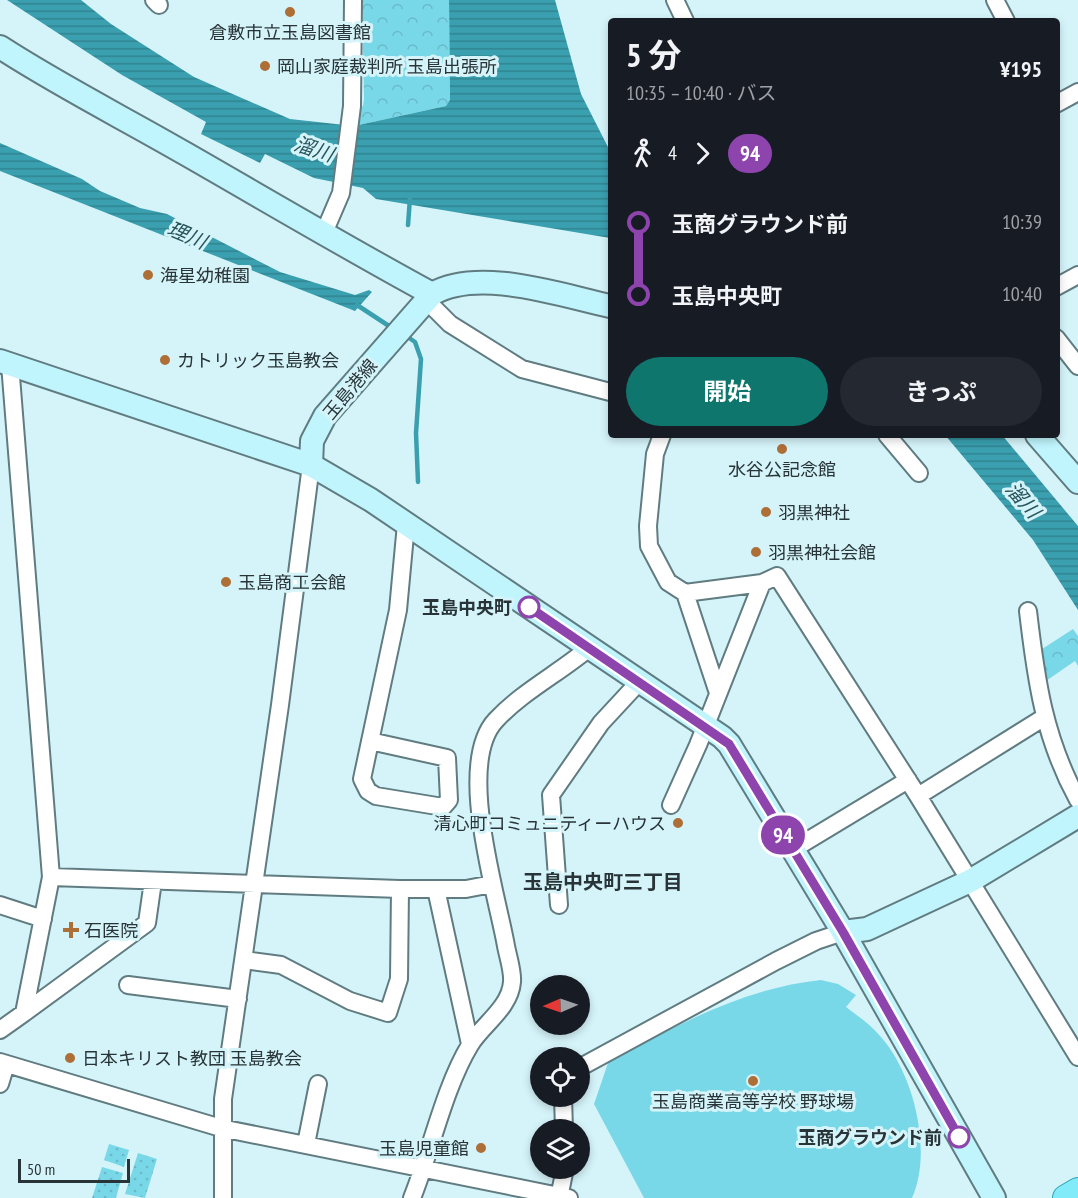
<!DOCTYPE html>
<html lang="ja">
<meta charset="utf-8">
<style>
body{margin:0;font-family:"PT Sans Narrow","Noto Sans JP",sans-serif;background:#242831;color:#f1f3f6;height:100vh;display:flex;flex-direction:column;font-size:22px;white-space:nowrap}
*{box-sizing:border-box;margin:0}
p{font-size:20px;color:#9ea1a6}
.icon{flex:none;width:33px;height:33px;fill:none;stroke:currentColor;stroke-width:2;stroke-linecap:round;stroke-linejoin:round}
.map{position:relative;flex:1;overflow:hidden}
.drawer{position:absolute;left:608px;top:18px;width:452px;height:420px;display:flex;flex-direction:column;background:#171b24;border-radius:6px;box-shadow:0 3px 9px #0003}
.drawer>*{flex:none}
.badge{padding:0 12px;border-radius:20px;font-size:21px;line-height:39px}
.needle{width:39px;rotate:268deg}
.fabs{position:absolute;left:530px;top:975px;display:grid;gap:12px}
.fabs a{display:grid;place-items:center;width:60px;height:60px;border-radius:50%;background:#171b24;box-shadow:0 3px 9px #0003;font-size:30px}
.scale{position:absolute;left:18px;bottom:15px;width:112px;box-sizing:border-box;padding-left:6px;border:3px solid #283437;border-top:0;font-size:16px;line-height:21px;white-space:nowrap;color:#283437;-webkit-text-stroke:4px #d5f4fa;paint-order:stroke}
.map>.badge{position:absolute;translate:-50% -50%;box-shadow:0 0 0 3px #fff}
.legs{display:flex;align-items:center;gap:9px;height:66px;padding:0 18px;font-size:20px}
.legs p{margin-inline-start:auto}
.summary{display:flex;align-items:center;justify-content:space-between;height:102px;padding:0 18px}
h1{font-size:33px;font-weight:700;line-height:45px}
.button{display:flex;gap:12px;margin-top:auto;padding:12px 18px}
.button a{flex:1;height:69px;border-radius:36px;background:#0f766e;color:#fff;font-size:24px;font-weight:700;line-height:69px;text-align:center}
.button a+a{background:#242831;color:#f1f3f6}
ul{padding:0 18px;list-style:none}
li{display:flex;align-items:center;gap:21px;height:72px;font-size:22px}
li i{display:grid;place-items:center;width:9px;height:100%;margin:0 8px;background:currentColor}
li i::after{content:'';width:15px;height:15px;margin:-8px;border:4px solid;border-radius:50%;background:#171b24}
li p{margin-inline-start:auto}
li:first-child i{background:linear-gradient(#0000 50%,currentColor 0)}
li:last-child i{background:linear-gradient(currentColor 50%,#0000 0)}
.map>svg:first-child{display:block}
.grass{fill:url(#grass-dots)}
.forest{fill:url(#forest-crowns)}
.pitch{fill:#79d8e8}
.water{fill:url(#water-rules)}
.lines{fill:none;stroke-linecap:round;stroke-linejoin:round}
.stream{stroke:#3aa0b0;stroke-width:4.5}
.street-casing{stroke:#607c81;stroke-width:20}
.secondary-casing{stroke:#607c81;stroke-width:26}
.primary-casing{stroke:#2ba2b4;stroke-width:28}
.street{stroke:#fff;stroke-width:16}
.secondary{stroke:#c0f5fd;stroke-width:22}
.primary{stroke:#81ebfa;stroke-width:26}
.line-1-casing{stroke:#fff;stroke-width:14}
.line-1{stroke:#8e44ad;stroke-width:9}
.poi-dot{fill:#ae6f36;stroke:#d5f4fa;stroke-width:2}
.stop-1-dot{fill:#fff;stroke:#8e44ad;stroke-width:3}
.labels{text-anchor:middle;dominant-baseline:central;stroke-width:6;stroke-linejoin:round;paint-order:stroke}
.poi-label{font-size:18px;fill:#283437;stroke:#d5f4fa;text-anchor:start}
.street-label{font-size:18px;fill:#283437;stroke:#d5f4fa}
.stop-label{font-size:18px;font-weight:bold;fill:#283437;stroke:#d5f4fa;text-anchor:end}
.water-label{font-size:20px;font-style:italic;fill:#28545b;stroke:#d5f4fa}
.neighbourhood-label{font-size:20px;font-weight:bold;fill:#283437;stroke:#d5f4fa}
</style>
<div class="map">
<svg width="1078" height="1198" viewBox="0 0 1078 1198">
<defs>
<pattern id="grass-dots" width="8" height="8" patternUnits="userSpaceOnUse" patternTransform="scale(1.5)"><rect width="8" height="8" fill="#79d8e8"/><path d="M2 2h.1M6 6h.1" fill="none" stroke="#69bac8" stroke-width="1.8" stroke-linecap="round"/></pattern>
<pattern id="forest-crowns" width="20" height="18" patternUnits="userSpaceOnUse" patternTransform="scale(1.5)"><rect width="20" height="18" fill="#79d8e8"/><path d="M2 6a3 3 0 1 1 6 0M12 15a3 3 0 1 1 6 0" fill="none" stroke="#69bac8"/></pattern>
<pattern id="water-rules" width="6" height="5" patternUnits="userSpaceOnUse" patternTransform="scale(1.5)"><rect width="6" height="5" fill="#3aa0b0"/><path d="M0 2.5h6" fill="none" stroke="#318390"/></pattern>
</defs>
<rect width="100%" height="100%" fill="#d5f4fa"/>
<path class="grass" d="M109,1144L129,1150L124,1167L104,1160Z
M138,1153L157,1159L145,1198L125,1194Z
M102,1167L123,1173L116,1198H92Z"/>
<path class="forest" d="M362,0H449L450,101L446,106L354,126L356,110L363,106L364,99Z
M1073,629L1078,636V666L1075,661L1043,683L1039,651Z"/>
<path class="pitch" d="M821,980L838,984L856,995L846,1007C858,1016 871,1025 881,1037C914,1074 933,1152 912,1198H644L594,1104L608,1063C674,1026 744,988 821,980Z"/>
<path class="water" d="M7,0H81L111,24L194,77L290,119L354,126L446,106L450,100L449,0H555L581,94L610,151V238L376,199L363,188L314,178L265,154L260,163L201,134L206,122L122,75Z
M0,143L82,179L100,191L140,208L167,214L280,272L355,295L369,290L372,292L355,311L0,171Z
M945,435H1002L1078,526V610L1033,540Z"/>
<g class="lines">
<path class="stream" d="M408,225L410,198
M357,305L392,328
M405,335L415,342L421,359L416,433L418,482"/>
<defs>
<path id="street" d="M154,0L159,5
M675,0L685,21
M995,0L1006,21
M1056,104L1078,92
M323,235L341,193L352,106L353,0
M1056,287L1078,275
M427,301L450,324L522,369L610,392
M1056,338L1078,366
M662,435L655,454L648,526L649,546L668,582L685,593L762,583L777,576L918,796L1078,1057
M887,435L919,473
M685,593L718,693
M1028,611C1036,680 1044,738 1078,800
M370,741L447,758L449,800L443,807L376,796L368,791L362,779L398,610L406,524
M918,796L1043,718
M671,805L698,745L762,583
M792,850L908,780
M51,877L400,889H466L492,884
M436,889L470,1044
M0,905L43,919
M559,905L551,795L601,723L639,682
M244,960L281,965L350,1001L388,1013L399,979L400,889
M128,985L238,999
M24,1013L147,923L153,881
M0,1030L24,1013L51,877L10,364
M0,1062L221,1128L569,1198
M579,1068L776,961L816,941L843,932
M0,1084L6,1064
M563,1096L564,1130
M306,1144L318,1084
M223,1198V1099L280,705L311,465
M412,1198C431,1151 444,1088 470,1045C482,1025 510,1008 512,982C513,971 508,957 506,946C497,894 455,763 496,720C522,692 559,673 589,648
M559,1198L565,1168"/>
<path id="secondary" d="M0,47C60,86 124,118 186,154C268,201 349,249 432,294
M0,361L311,465L371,500L722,737L729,744L843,932L994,1198
M1037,435L1078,482
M311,465L312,441L325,416L432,294C479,267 559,295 610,306
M843,932L867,929L970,881L1078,816"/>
<path id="primary" d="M1066,1198L1078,1191"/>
</defs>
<use href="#street" class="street-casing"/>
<use href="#secondary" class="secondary-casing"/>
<use href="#primary" class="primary-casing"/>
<use href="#street" class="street"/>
<use href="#secondary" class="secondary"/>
<use href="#primary" class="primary"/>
</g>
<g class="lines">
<defs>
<path id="line-1" d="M529,607L729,744L843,932L959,1137"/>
</defs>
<use href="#line-1" class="line-1-casing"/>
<use href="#line-1" class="line-1"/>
</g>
<g class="poi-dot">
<circle cx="290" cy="12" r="6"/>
<circle cx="265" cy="66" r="6"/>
<circle cx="148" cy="275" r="6"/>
<circle cx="165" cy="360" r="6"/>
<circle cx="782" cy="449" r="6"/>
<circle cx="766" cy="512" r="6"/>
<circle cx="756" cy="552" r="6"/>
<circle cx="226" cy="582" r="6"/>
<circle cx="678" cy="823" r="6"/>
<path d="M68 921h6v6h6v6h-6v6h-6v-6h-6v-6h6z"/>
<circle cx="70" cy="1058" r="6"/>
<circle cx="753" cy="1081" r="6"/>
<circle cx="481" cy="1148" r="6"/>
</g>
<g class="stop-1-dot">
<circle cx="529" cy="607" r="10"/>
<circle cx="959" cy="1137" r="10"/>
</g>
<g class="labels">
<g class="poi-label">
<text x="290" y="32" text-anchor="middle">倉敷市立玉島図書館</text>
<text x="277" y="66">岡山家庭裁判所 玉島出張所</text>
<text x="160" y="275">海星幼稚園</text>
<text x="177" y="360">カトリック玉島教会</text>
<text x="782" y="469" text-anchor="middle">水谷公記念館</text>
<text x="778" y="512">羽黒神社</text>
<text x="768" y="552">羽黒神社会館</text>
<text x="238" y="582">玉島商工会館</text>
<text x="666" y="823" text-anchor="end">清心町コミュニティーハウス</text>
<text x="84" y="930">石医院</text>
<text x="82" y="1058">日本キリスト教団 玉島教会</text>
<text x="753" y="1101" text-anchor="middle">玉島商業高等学校 野球場</text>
<text x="469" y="1148" text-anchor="end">玉島児童館</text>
</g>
<g class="street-label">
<text transform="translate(350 389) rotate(-50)">玉島港線</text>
</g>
<g class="stop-label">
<text x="512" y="607">玉島中央町</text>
<text x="942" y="1137">玉商グラウンド前</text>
</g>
<g class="water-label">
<text transform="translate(314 149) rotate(18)">溜川</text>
<text transform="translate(187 235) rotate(23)">理川</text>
<text transform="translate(1023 500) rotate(49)">溜川</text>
</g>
<g class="neighbourhood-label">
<text x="603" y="882">玉島中央町三丁目</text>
</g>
</g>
</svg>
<div class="fabs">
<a><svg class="needle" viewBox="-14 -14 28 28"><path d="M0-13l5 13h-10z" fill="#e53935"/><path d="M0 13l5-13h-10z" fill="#9ea1a6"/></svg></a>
<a><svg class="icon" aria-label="locate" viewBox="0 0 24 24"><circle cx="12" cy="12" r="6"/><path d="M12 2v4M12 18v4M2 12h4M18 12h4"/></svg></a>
<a><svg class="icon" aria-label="layers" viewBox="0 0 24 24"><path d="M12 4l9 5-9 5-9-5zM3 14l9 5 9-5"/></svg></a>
</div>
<div class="scale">50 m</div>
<b class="badge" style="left:783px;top:835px;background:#8e44ad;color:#fff">94</b>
<section class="drawer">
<div class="summary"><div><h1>5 分</h1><p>10:35 – 10:40 · バス</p></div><b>¥195</b></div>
<div class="legs"><svg class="icon" aria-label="walk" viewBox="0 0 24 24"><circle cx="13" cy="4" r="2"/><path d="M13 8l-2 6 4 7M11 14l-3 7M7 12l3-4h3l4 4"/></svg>4<svg class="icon" aria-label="forward" viewBox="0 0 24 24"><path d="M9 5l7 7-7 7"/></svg><b class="badge" style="background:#8e44ad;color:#fff">94</b></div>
<ul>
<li><i style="color:#8e44ad"></i><b>玉商グラウンド前</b><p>10:39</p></li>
<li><i style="color:#8e44ad"></i><b>玉島中央町</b><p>10:40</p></li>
</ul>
<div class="button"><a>開始</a><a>きっぷ</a></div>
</section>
</div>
